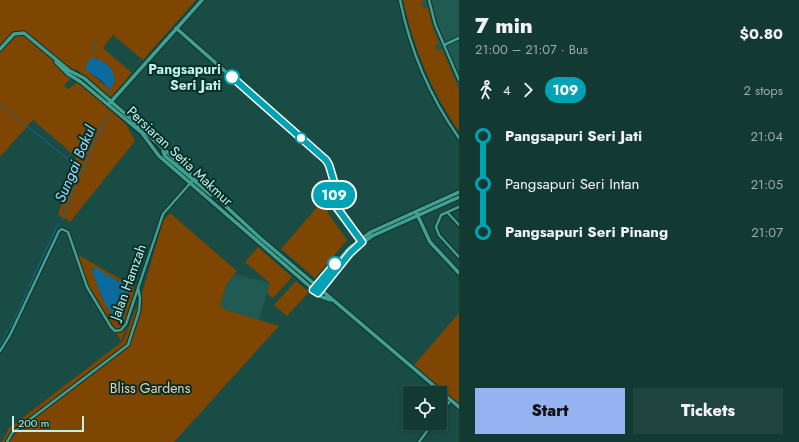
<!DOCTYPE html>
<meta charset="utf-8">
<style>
body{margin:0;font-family:Jost,sans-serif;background:#20443f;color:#f1f3f6;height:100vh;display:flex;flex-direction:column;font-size:15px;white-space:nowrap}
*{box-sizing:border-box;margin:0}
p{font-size:13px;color:#9dacac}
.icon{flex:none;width:22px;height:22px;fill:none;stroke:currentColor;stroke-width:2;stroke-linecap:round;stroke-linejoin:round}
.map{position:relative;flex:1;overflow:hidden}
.side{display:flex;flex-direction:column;background:#133933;width:340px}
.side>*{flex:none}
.badge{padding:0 8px;border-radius:13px;font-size:14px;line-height:26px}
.fabs{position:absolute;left:403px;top:386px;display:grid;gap:8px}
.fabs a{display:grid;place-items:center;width:44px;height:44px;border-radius:0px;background:#133933;box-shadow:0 2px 6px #0003,0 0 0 1px #32534e;font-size:20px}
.scale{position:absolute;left:12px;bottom:10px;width:72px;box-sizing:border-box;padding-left:4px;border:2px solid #c3efe6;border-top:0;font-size:11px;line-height:14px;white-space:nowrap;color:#c3efe6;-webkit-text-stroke:3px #05302a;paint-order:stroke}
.map>.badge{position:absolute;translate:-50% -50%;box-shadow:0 0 0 2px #fff}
.legs{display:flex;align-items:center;gap:6px;height:44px;padding:0 16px;font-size:13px}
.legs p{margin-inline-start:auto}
.head{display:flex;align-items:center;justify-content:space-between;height:68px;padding:0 16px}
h1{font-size:22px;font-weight:800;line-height:30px}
.action{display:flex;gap:8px;margin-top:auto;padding:8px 16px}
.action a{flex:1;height:46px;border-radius:0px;background:#95b2f1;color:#111;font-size:16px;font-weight:800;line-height:46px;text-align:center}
.action a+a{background:#20443f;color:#f1f3f6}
ul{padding:0 16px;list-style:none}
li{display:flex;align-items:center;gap:14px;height:48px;font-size:15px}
li i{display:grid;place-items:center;width:6px;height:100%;margin:0 5px;background:currentColor}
li i::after{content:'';width:10px;height:10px;margin:-5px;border:3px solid;border-radius:50%;background:#133933}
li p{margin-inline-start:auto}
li:first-child i{background:linear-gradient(#0000 50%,currentColor 0)}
li:last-child i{background:linear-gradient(currentColor 50%,#0000 0)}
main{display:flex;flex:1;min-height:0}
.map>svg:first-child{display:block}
.built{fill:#205a52}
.green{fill:#7e4600;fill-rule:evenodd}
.water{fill:#0b6a9e}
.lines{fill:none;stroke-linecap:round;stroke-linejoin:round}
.stream{stroke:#0b6a9e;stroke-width:1}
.minor-casing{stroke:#112f2a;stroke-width:4.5}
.tertiary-casing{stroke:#112f2a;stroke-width:5.5}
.minor{stroke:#40a192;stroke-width:2.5}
.tertiary{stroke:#40a192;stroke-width:3.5}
.line-1-casing{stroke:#fff;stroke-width:9}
.line-1{stroke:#00a3b4;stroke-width:6}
.stop-1-dot{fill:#fff;stroke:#00a3b4;stroke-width:2}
.labels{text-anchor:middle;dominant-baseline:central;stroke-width:4;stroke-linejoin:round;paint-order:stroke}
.stop-label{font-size:14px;font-weight:bold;fill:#c3efe6;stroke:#05302a;text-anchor:end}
.street-label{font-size:14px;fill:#c3efe6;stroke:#05302a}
.park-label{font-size:14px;fill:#f7cba7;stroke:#05302a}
.water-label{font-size:15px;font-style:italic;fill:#a7d5f8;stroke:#05302a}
</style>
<main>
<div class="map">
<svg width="459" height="442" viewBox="0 0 459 442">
<rect width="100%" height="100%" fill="#194c44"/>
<path class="built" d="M426,0H459V89L442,50L437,51L435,45L439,43L432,25L428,7L422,8L421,2Z
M234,274L270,283L259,320L226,310L220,305L227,283Z"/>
<path class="green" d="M0,0H196L143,60L113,35L103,48L132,73L110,98L76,69L73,76L64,86L68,89L78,82L126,124L135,141L70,222L58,215L76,157L33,120L0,157ZM96,58L109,66L107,87L90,73Z
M403,0H426L421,2L423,8L428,7L432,25L439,43L435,46L438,51L442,49L459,89V131C432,93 413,46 403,0Z
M326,203L328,213L347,240L315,278L281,249L318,206Z
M170,213L237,271L227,283L220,305L226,310L279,326L174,442H2L9,428L123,341L142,293L163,221Z
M258,247L292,277L273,298L267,293L270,283L245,262Z
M75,253L134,287L131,317L121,341L86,282ZM93,268H95L117,281L128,285L116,319L103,299L92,271Z
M296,281L309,292L287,316L274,305Z
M459,313V404L414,365Z"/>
<path class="water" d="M92,58C104,59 119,72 113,85L108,88L101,80L86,70L87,62Z
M95,267L117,281L128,285L125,312L122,323C106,314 100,290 93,274L92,271Z"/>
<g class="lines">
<path class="stream" d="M95,40L96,38
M94,51V42
M94,55V59
M108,87L109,94
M0,104C27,127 55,147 81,171
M62,220L73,191L107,115
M29,287L57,226L60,223
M10,328L28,290
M0,345L8,330"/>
<defs>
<path id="minor" d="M400,0C410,49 430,97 459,138
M429,0L435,24L459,80
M444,45L459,38
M459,207L441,215L436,227L439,235L459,257
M447,212L459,225
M0,351L10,335L59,231L62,229L68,232L87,287L111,327L115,331L121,330L126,324L163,214L193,180
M440,414L451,400
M7,442L12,433L128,345L139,311L140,298L138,287
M419,442L433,423"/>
<path id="tertiary" d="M176,28L325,159L329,165L335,185V205L362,243
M0,49L14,34L24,33L70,71L84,78L130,118L259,237L459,407
M56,62L68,74L81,82L142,133L159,156L322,297L331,300
M109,104L202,0
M163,151L165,156L211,195
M417,214L430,242L459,273
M315,287L349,248L371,232L459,192
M319,291L349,253L372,236L459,197"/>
</defs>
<use href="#minor" class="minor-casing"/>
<use href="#tertiary" class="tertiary-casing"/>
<use href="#minor" class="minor"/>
<use href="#tertiary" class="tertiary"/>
</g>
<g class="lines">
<defs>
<path id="line-1" d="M232,77L326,160L329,165L335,185V205L362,242L350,253L318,293L313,290L335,264"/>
</defs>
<use href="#line-1" class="line-1-casing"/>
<use href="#line-1" class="line-1"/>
</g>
<g class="stop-1-dot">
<circle cx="232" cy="77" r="7"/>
<circle cx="301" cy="138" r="5"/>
<circle cx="335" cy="264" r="7"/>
</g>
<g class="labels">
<g class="stop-label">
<text x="221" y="69">Pangsapuri<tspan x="221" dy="16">Seri Jati</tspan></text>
</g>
<g class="street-label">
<text transform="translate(180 156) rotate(43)">Persiaran Setia Makmur</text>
<text transform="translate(128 282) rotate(-70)">Jalan Hamzah</text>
</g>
<g class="park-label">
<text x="150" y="388">Bliss Gardens</text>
</g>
<g class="water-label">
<text transform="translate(75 164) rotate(-67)">Sungai Bakul</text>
</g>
</g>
</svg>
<div class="fabs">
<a><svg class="icon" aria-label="locate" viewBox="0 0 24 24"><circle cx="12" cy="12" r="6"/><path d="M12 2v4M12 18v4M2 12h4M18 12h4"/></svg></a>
</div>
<div class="scale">200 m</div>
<b class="badge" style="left:334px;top:195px;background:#00a3b4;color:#fff">109</b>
</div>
<section class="side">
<div class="head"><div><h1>7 min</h1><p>21:00 – 21:07 · Bus</p></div><b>$0.80</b></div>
<div class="legs"><svg class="icon" aria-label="walk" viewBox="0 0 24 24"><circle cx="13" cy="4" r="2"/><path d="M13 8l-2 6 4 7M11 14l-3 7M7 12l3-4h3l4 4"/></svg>4<svg class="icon" aria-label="forward" viewBox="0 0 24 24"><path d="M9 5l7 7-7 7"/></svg><b class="badge" style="background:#00a3b4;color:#fff">109</b><p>2 stops</p></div>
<ul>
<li><i style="color:#00a3b4"></i><b>Pangsapuri Seri Jati</b><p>21:04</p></li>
<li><i style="color:#00a3b4"></i><span>Pangsapuri Seri Intan</span><p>21:05</p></li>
<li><i style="color:#00a3b4"></i><b>Pangsapuri Seri Pinang</b><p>21:07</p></li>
</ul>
<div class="action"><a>Start</a><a>Tickets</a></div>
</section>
</main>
